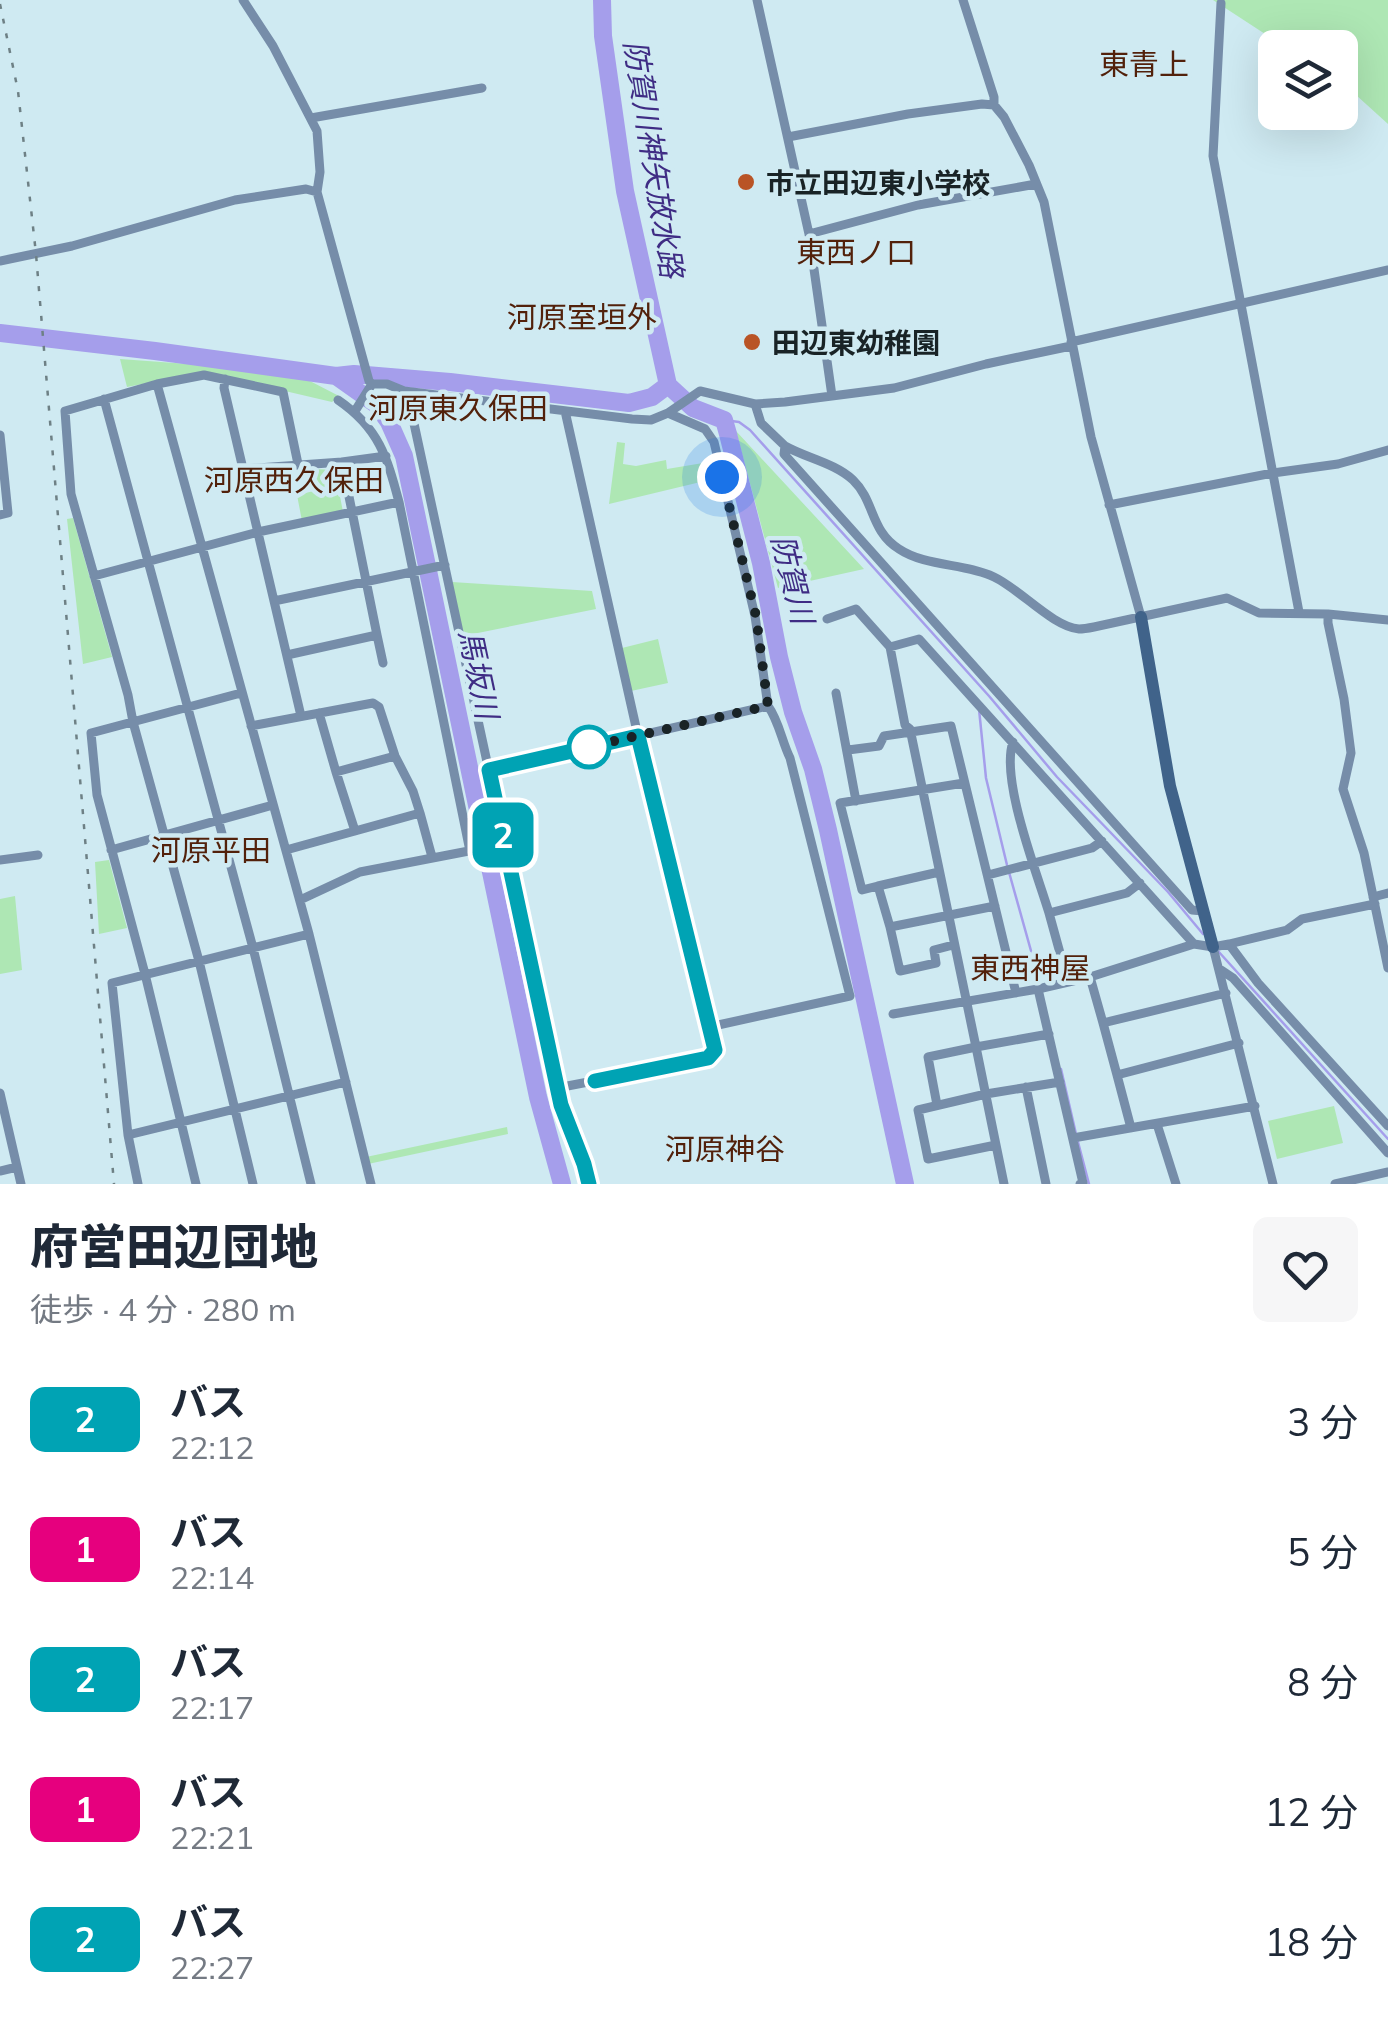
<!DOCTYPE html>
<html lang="ja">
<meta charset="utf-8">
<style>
body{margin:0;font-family:Mulish,"Noto Sans JP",sans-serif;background:#f6f6f7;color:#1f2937;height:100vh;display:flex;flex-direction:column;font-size:38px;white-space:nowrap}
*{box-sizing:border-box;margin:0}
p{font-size:32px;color:#747a83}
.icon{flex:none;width:55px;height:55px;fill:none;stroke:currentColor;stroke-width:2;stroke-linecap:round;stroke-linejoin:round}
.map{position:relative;height:1184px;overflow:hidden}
.sheet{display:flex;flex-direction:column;background:#fff;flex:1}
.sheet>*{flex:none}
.badge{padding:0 20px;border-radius:15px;font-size:35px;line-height:65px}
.fabs{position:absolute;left:1258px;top:30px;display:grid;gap:20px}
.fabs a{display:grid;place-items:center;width:100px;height:100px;border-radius:15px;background:#fff;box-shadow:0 10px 40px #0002;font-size:50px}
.you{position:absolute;width:50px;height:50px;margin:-25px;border:8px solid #fff;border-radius:50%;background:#1a73e8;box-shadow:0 0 0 15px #1a73e833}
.map>.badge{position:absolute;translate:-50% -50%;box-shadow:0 0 0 5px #fff}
.round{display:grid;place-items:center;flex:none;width:105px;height:105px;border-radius:15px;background:#f6f6f7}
.head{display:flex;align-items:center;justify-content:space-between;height:170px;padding:0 30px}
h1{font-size:48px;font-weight:800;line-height:75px}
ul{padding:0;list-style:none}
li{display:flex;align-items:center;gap:30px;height:130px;padding:0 30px}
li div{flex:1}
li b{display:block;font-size:38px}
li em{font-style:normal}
li .badge{min-width:110px;font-weight:700;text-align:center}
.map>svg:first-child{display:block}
.green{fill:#aee7b4}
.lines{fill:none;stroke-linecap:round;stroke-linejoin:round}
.stream{stroke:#a59eeb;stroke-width:2.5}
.river{stroke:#a59eeb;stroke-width:18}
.street{stroke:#768da9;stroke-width:9}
.secondary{stroke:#40638a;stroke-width:12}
.rail{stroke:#6e8085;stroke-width:2.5;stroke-dasharray:5 10;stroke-linecap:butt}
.line-casing{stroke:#fff;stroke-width:22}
.line{stroke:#00a3b4;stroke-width:15}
.walk{stroke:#192326;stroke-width:10;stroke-dasharray:0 18}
.poi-dot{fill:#b95426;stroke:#cfeaf2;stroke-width:4}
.stop-dot{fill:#fff;stroke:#00a3b4;stroke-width:5}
.labels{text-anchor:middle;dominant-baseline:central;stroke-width:9;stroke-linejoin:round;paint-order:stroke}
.poi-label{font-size:28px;font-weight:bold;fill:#192326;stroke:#cfeaf2;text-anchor:start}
.neighbourhood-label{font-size:30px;fill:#52210b;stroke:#cfeaf2}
.water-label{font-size:30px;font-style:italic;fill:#3f2c84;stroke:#cfeaf2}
</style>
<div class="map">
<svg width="1388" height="1184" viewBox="0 0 1388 1184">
<rect width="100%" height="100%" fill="#cfeaf2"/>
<path class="green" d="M1213,0H1388V124L1356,95L1340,84V48L1285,47Z
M120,359L202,365L308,380L339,396L332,402L204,372L127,387Z
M736,431L864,569L778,588Z
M617,442L625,443L623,464L636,466L666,460L667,469L709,462L713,479L609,504Z
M314,469L335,470L343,512L302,521L297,495L318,490Z
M73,518L112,657L83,664L67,519Z
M452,582L592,591L596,609L463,636Z
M658,639L668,683L631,691L622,648Z
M109,860L127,928L99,934L95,862Z
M15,896L22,970L0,974V899Z
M1334,1106L1343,1143L1277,1159L1268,1121Z
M507,1127L508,1134L368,1164L366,1157Z"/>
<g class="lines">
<path class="stream" d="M724,420L739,422L750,430L989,696L1057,777L1168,892L1203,934
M979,709L986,778L1007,865L1040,983
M1218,951L1388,1139
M1061,1069L1076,1134
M1078,1142L1089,1184"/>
<path class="river" d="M602,0L603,36L625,191L668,385
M0,333L155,351L336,376L354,374L450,382L629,403L652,397L668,385
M336,376L377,405L389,422L404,456L538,1097L562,1184
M668,385L693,408L724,420L728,434L761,563L779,657L793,712L813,769L828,830L905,1184"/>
<path class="street" d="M243,0L273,46L317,131L320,172L317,192L369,381L372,384
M757,0L809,234L832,396
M963,0L994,97V105
M1221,3L1213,156L1299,612
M311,118L482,88
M788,137L908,114L982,104L994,105L1004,117L1029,165L1044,202L1091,437L1141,617
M809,234L918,205L1036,184
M0,261L72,246L235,200L306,189L317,192
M1071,342L1388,270
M225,379L224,388L301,716
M157,384L309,934L371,1184
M372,384H387L404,391L632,419L651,420L668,413
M404,391L410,405L561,1105L584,1164L589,1184
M104,399L253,948L311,1184
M338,400C379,428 387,457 399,502L470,851
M755,404L761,423L785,446L784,454L1192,910L1203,911
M355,411L372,384
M0,435L8,513L0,515
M785,446C806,458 835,463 853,480C875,501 870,531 899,549C926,567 965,563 994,577C1020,589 1053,627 1079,629C1084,629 1089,628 1094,627L1227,598L1259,613L1328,614L1388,620
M342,462L377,635
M243,469L342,462L386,456
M1109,505L1273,473L1338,464L1388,450
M94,576L258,532L399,502
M274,601L445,565
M1328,614V623L1344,699L1351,753L1343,789L1364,853L1388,968
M827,619L856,609L890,647L905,725L910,729L976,1047L1049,1034
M890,647L919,639L1194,944
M287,655L377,635L383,663
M836,693L856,801
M319,713L336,772L395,756
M251,726L373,703L379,707L395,756L413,791L420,813
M1013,742C1000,779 1037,873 1049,913L1127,893L1140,883
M848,750L879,746L884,736L951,726L1016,993
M489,770L768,706
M355,831L420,813L432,857
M111,850L273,805
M286,850L355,831L336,772
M0,860L38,855
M939,872L878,886L890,927L995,906
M988,875L1092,848L1102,841
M878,886L862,890L840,803L964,783
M1373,897L1388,893
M300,900L360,872L505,844
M1049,913L1068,982
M890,927L900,971L936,963L934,950L953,945
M1229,944L1287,930L1302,919L1375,904
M1213,947L1273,1184
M1221,970L1233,978L1388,1153
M1090,977L1103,1023L1226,993
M1038,989L1083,1183L1080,1184
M893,1014L1038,989L1090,977L1194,944L1213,947L1229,944L1258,983L1388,1126
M1103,1023L1117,1075L1239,1043
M709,1027L850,996L790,758C782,742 779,721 768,706L755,616L714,442L705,429L668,413L700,391L755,404L785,402L894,388L986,364L1071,346
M1117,1075L1131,1128
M1026,1087L1046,1184
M557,1088L708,1059L715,1050L638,736L565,411
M0,1093L21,1184
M937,1105L928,1057L976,1047L996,1145
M1157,1124L1176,1184
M128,1135L346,1082
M1073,1138L1255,1106
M0,1171L17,1167
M138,1184L128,1135L112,983L309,934
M196,1184L145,974L97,795L91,733L241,693
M253,1184L199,961L133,722L128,695L71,494L65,411L157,384L204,375L283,392L298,464
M1004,1184L996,1145L928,1159L918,1110L986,1094L1060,1082
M1335,1184L1388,1172"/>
<path class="secondary" d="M1141,617L1170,786L1213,947"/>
<path class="rail" d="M0,4L18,91L36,254L114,1184"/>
</g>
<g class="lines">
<defs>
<path id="line" d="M589,1184L584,1164L561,1105L489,770L638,736L715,1050L708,1058L595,1081"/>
</defs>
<use href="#line" class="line-casing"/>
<use href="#line" class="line"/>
<path class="walk" d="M589,747L584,748L768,706L756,616L722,477"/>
</g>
<g class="poi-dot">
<circle cx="746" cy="182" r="10"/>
<circle cx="752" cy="342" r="10"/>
</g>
<circle class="stop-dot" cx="589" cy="747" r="20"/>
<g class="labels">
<g class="poi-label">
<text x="766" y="182">市立田辺東小学校</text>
<text x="772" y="342">田辺東幼稚園</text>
</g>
<g class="neighbourhood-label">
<text x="1144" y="64">東青上</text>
<text x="856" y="252">東西ノ口</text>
<text x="582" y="317">河原室垣外</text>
<text x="458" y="408">河原東久保田</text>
<text x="294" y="480">河原西久保田</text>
<text x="211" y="850">河原平田</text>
<text x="1030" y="968">東西神屋</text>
<text x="725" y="1149">河原神谷</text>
</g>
<g class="water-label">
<text transform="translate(654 159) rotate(81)">防賀川神矢放水路</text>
<text transform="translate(793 579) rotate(76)">防賀川</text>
<text transform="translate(479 674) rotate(78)">馬坂川</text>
</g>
</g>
</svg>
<div class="fabs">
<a><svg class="icon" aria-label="layers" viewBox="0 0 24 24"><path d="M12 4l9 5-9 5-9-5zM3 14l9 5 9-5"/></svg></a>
</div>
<div class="you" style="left:722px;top:477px"></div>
<b class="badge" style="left:503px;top:835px;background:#00a3b4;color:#fff">2</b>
</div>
<section class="sheet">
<div class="head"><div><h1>府営田辺団地</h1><p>徒歩 · 4 分 · 280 m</p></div><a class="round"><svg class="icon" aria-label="heart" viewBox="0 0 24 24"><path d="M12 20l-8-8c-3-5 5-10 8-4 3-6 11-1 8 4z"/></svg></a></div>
<ul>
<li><span class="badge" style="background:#00a3b4;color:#fff">2</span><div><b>バス</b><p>22:12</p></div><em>3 分</em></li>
<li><span class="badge" style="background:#e6007e;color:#fff">1</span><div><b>バス</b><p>22:14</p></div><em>5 分</em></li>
<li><span class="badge" style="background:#00a3b4;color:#fff">2</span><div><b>バス</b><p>22:17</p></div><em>8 分</em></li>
<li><span class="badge" style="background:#e6007e;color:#fff">1</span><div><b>バス</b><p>22:21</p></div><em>12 分</em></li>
<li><span class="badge" style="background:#00a3b4;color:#fff">2</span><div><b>バス</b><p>22:27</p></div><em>18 分</em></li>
</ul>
</section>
